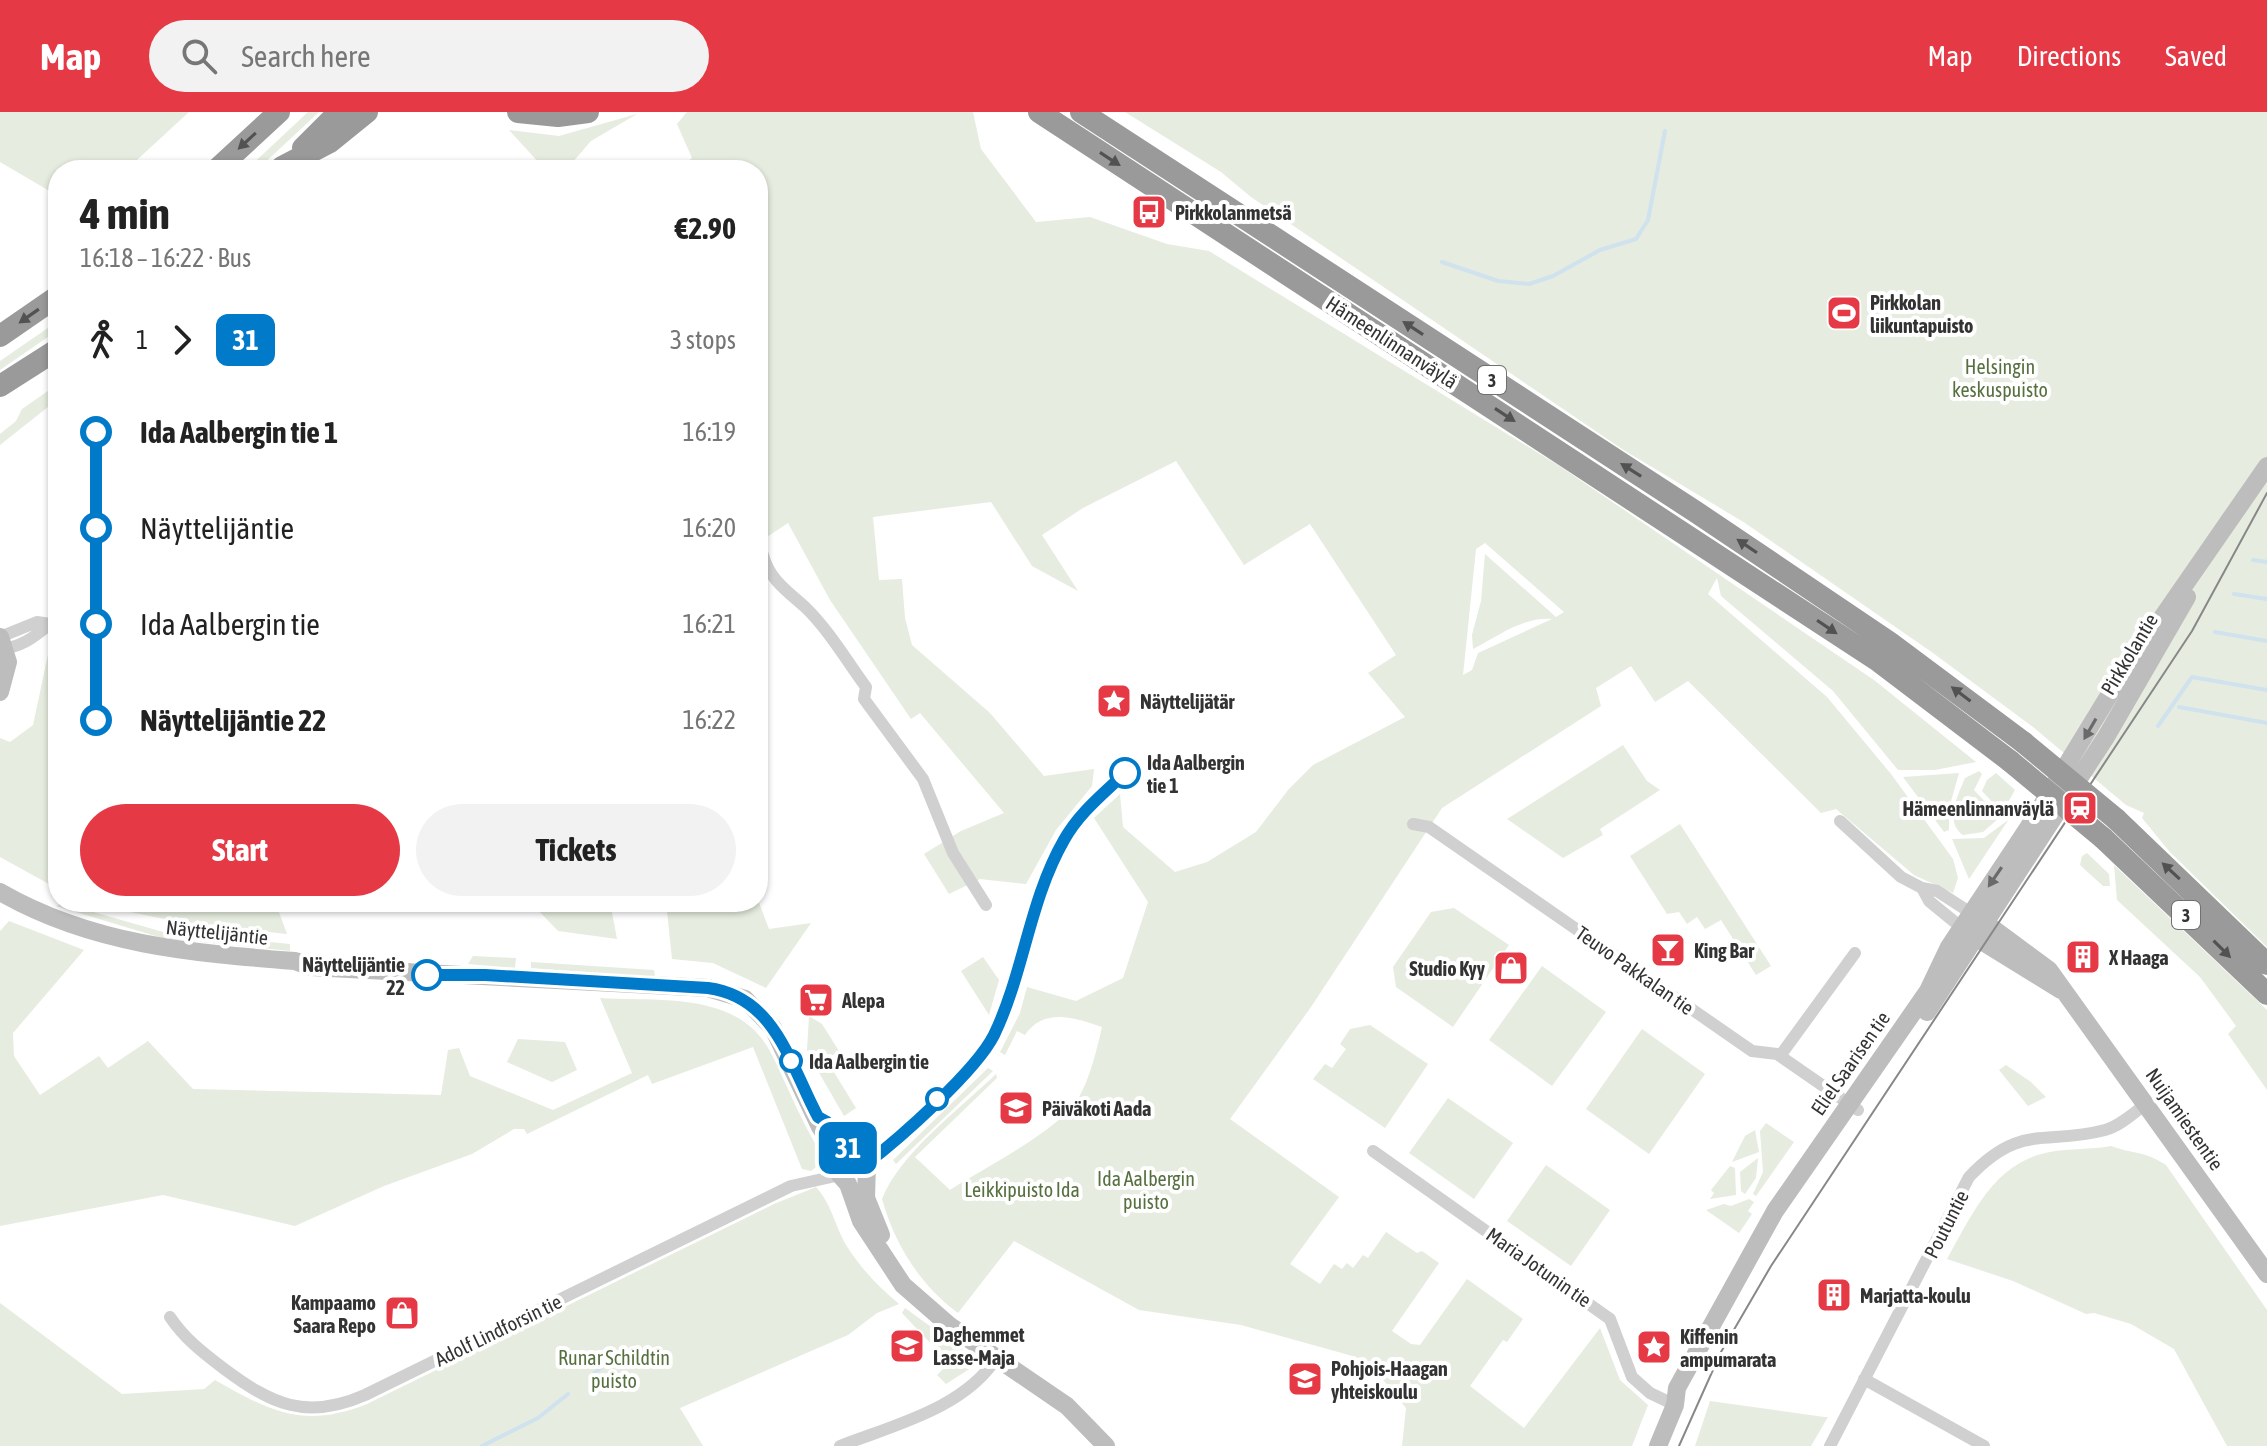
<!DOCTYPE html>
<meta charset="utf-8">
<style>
body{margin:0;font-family:"Asap Condensed",sans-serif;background:#f2f2f2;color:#222;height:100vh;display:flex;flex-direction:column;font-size:30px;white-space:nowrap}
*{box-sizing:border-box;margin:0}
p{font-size:26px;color:#767676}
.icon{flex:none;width:44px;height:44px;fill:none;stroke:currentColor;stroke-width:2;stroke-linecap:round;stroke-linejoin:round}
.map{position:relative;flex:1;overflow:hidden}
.side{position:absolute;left:48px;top:48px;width:720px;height:752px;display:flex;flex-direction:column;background:#fff;border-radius:32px;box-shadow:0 2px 6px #0004}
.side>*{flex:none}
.badge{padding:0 16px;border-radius:12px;font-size:28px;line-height:52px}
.map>.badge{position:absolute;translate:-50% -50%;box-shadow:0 0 0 4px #fff}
.legs{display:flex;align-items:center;gap:12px;height:88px;padding:0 32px;font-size:26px}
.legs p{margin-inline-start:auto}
.summary{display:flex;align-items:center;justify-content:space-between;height:136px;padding:0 32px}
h1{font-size:44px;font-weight:700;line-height:60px}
.cta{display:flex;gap:16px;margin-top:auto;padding:16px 32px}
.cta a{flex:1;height:92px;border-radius:48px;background:#e63946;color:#fff;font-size:32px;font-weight:700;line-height:92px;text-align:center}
.cta a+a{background:#f2f2f2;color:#222}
ul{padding:0 32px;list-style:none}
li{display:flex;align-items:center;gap:28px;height:96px;font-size:30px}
li i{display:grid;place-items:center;width:12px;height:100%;margin:0 10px;background:currentColor}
li i::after{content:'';width:20px;height:20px;margin:-10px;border:6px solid;border-radius:50%;background:#fff}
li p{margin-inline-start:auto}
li:first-child i{background:linear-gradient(#0000 50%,currentColor 0)}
li:last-child i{background:linear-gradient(currentColor 50%,#0000 0)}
header{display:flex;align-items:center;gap:48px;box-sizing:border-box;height:112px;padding:0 40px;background:#e63946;color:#fff}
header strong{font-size:38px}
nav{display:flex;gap:44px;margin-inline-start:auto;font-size:28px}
.search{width:560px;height:72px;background:#f2f2f2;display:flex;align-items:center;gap:20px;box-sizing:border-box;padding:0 28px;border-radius:44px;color:#767676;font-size:30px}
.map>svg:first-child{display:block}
.green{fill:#e6ecdf;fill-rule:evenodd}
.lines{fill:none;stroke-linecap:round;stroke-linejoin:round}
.stream{stroke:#cfe2ee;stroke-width:4}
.street{stroke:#d0d0d0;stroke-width:12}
.secondary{stroke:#bdbdbd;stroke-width:18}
.highway{stroke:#9a9a9a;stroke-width:22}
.tram{stroke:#888;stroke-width:2}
.highway-bridge{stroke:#9a9a9a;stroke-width:22}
.oneway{fill:#525252}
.oneway2{fill:#6a6a6a}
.line-1-casing{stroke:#fff;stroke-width:18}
.line-1{stroke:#007ac9;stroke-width:12}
.stop-1-dot{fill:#fff;stroke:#007ac9;stroke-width:4}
.labels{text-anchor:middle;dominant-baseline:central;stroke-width:8;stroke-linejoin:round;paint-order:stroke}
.shield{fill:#fff;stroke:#707070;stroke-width:2}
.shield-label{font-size:18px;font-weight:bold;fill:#333}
.poi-label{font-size:20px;font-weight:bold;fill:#333;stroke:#fff;text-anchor:start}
.street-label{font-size:20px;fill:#333;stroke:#fff}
.park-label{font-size:20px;fill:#56703f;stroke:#fff}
.stop-label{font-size:20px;font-weight:bold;fill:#333;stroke:#fff;text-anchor:start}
</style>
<header>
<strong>Map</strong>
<div class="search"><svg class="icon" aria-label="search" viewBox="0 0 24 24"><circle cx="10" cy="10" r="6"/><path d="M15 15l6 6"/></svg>Search here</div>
<nav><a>Map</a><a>Directions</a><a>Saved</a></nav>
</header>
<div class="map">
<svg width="2267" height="1334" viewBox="0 0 2267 1334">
<rect width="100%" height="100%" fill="#fff"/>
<path class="green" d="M0,0H189L126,58H58V84L0,50Z
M308,0H319L257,58H246Z
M687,0H973L981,37L1036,110L1090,105L1167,132L1209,139L1558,353L1874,568L1976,650L1935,658H1898L1833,579L1721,484L1717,466L1708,482L1827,585L1891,662L1953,747L1958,766L1953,781L1914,763L1836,697L1821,701L1688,569L1655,590L1631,554L1596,576L1601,594L1442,696L1311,895L1230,1007L1339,1085L1290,1152L1320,1172L1334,1152L1342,1157L1347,1151L1353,1156L1363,1143L1368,1146L1386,1120L1417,1141L1422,1139L1439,1151L1392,1219L1411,1232L1420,1233L1467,1167L1523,1207L1507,1230L1503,1228L1470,1274L1524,1316L1600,1216L1620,1268L1648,1293L1632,1334H1402L1406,1296L1372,1254L1356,1245L1241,1213L1139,1198L1014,1129L958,1201C920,1173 895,1133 882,1087C900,1041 960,997 996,962L997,966L915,1045L950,1078C982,1057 1062,1017 1079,985C1090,966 1097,937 1102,915C1076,906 1044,895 1025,923L1017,919L1005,943L1000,940L1020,901L1027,875L1076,889L1123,866L1148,790L1094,706L1120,682L1123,715L1175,760L1207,750L1256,720L1288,678L1313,653L1405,605L1368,561L1396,543L1310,412L1244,453L1176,349L1083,396L1042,423L1078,479L1032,454L991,390L873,405L879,468L902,467L905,506L912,533L990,601L1044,664L1094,657L1092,674L1056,718L1026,772L980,767L949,782L924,742L961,719L1004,701L920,601L911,607L830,488L788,411L758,431V58H675L692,46L677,12ZM1485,431L1564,500L1556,505L1485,442L1481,489L1472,523L1473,537C1499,524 1522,505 1552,507L1478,541L1472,558L1463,563L1476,437Z
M1125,0H2267V835L2169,739L2142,706L2144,701L2126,693L2033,615L1933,541L1745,411L1622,337L1251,85L1221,60Z
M637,2L591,29L566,58H541L540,52L509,18L559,24Z
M58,209V218L0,258V249Z
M58,272V287L0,333V322L16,309L22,297Z
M58,518V777L0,745V626L10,630L33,613L53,519Z
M1623,633L1647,669L1660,678L1600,717L1603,723L1563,746L1507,707Z
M1979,659L1982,662L1974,678L1993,698L2007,699L1983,720L1963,723C1944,710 1958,683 1965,666Z
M1959,661L1949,696V718L1944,720L1903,665Z
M1996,661L2015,678L2007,692L1995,693L1982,679L1987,668Z
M2008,708L2007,710L1969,767L1952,727L1984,726Z
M1680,712L1771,854L1756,863L1721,808L1705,817L1697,805L1687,812L1679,800L1667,802L1630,744Z
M2087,741L2109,762L2110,774H2103L2080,753L2082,744Z
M2114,753L2267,898V978L2228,922L2236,914L2200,865L2117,788Z
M758,788L769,817L811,811L766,876L713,851L672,847L666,790Z
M92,790H263L265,796L276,792L287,822C221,816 156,809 92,790Z
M538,790H610L617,827L558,819L537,797Z
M62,791L163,820L290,832V839L162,826L56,794Z
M1454,796L1509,833L1453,915L1396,875L1393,855L1431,800Z
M9,809L84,838L13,921L14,944L40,983L99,944L108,956L148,929L193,977L441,983L448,938L459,936L470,964L553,998L632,961L600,886C661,890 740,878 772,943C788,975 800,1007 819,1038L821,1051L811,1059L802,1057L753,935L652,972L648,963L527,1022L524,1017H514L472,1042L384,1074L295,1114L163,1083L0,1114V819Z
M473,844L516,846L515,856L468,852Z
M983,845L999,868L989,903L961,859Z
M531,850L654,858L655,865L531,856Z
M1542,854L1606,900L1552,974L1489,928Z
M809,904L822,912L839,939L815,954L807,938Z
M1370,913L1428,952L1385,1016L1313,967L1325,952L1332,956L1346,937L1340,932L1350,917Z
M1642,917L1705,962L1649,1042L1586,997Z
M518,927L565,930L577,958L552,970L507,950Z
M829,952L856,996L844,1004L818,959Z
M2006,953L2031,970L2046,985L2028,994L1999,958Z
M988,956L993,959L896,1052L893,1048Z
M1448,986L1513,1031L1474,1087L1409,1041Z
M1766,1011L1794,1030L1756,1084L1753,1082L1763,1060L1760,1019Z
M1755,1018L1759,1040L1732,1050L1745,1024Z
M2111,1034C2135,1043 2143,1038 2166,1053L2267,1198V1334H2227L2174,1237L2131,1212L2094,1201L2086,1202L2013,1169L1947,1147C1972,1103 1994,1050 2050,1040C2069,1036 2091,1038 2111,1034Z
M1758,1046L1756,1066L1745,1082L1741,1079L1740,1060Z
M1546,1053L1610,1098L1571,1154L1507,1109Z
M1730,1054L1735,1056L1736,1083L1710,1087L1714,1081L1711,1078Z
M816,1075C833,1094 835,1116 848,1136C863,1159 879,1175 899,1192L877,1201L848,1223L680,1296L703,1334H0V1191L122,1282L204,1277L215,1268C271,1300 304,1317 367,1292L774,1092Z
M1749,1087L1754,1090L1748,1099L1752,1102L1739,1121L1706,1098L1724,1092L1731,1094Z
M905,1196L974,1246L971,1256L946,1272L937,1263L949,1251L902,1201Z
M1710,1289L1824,1305H1828L1811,1334H1695Z"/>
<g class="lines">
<path class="stream" d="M1442,150L1498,169L1529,172L1553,164L1600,138L1636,127L1648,108L1665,19
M2253,448L2267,450
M2234,482L2267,487
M2215,520L2267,529
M2179,595L2267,611
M2158,614L2192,565L2267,578
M591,1264L620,1240
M482,1334L538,1306L568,1282"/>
<path class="street" d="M758,443H763C770,468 786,478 805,495C828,517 847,549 866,575L864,587L923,667L953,741L986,793
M0,525L37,510L50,512
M0,537C26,535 39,520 58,506
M1840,709L1901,765L1922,776L1937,779L1971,801
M1413,712L1429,715L1752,939L1777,942L1858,998
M1922,776L1929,789L1962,816
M1780,944L1855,841
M1373,1039L1610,1207L1632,1265L1650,1281L1675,1293
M866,1052C897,1029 973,960 991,928C1026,866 1028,790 1064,728C1079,701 1103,683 1125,661
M170,1205C184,1226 202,1240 223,1256C271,1292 306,1309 365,1283L791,1074L840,1063
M1864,1267L1984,1334
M840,1334C894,1313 965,1296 997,1245
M1830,1334L1969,1065C2021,1010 2045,1034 2105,1018C2120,1014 2135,1000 2147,991"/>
<path class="secondary" d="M0,525L8,550L0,580
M0,780C92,833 192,841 295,849L311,855L708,876L745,887L773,916L820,1015L838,1043L840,1063L848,1072L861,1109L903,1173L950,1214L1067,1294L1106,1334
M1976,804L2049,858L2267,1162
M1967,820L2061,878
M1927,900L2106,625L2187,485
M834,1018L852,1041L867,1053L866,1086L881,1123
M1658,1334L1675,1293L1677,1276L1775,1099L1928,879L1949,835L2028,716L2116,572L2267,354"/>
<path class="highway" d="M518,0L558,4L588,0
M1039,0L1877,548L2010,649
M1081,0L1696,400L1889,530L2023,630
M303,36L339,0
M282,55L330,30L367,0
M216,58L279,0
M0,224L58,184
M0,274L58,237
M2116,707L2267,852
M2103,726L2267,882"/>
<path class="tram" d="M1679,1334L1721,1240L1771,1154L2192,519L2267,381"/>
<path class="highway-bridge" d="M2023,630L2116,707
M2010,649L2103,726"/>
</g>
<defs><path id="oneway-solid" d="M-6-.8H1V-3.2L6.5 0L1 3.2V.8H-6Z" transform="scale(2)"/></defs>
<g class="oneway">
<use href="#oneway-solid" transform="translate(247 29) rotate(137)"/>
<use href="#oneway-solid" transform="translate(1110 47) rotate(33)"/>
<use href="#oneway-solid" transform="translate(29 204) rotate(145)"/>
<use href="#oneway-solid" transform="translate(1413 216) rotate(-147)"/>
<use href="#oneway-solid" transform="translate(1505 303) rotate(33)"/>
<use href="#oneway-solid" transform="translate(1631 358) rotate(-148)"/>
<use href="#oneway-solid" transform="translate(1747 434) rotate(-146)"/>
<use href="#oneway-solid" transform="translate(1827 515) rotate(34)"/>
<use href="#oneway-solid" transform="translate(1961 582) rotate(-143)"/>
<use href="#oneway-solid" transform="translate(2171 759) rotate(-137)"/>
<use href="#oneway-solid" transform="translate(2222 837) rotate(45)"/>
</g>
<g class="oneway2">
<use href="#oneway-solid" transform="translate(2090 617) rotate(120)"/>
<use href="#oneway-solid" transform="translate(1995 765) rotate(124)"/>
</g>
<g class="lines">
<defs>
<path id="line-1" d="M427,863H485L708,876C776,885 790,953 818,1005L827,1010L852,1041L866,1052C899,1027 976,959 994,923C1024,861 1029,789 1064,728C1079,701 1102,683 1125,661"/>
</defs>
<use href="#line-1" class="line-1-casing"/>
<use href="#line-1" class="line-1"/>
</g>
<defs>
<symbol id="bus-square" viewBox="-11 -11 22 22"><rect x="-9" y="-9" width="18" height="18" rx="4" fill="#e63946" stroke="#fff"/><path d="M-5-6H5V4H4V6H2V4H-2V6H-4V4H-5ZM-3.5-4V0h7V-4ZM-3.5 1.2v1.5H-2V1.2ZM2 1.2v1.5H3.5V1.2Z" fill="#fff"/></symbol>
<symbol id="stadium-square" viewBox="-11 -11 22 22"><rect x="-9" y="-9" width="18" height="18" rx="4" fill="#e63946" stroke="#fff"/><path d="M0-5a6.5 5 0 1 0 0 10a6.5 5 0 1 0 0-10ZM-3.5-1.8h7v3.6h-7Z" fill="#fff"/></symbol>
<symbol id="sight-square" viewBox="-11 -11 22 22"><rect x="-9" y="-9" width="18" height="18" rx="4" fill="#e63946" stroke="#fff"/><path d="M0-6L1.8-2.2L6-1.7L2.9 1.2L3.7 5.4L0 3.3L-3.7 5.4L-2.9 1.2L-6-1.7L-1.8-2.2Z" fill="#fff"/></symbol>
<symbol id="station-square" viewBox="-11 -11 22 22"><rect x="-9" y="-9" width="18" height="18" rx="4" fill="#e63946" stroke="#fff"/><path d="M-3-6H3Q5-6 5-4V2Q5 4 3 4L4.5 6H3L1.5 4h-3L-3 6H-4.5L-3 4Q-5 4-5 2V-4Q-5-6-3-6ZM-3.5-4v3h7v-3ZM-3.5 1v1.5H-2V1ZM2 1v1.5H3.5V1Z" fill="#fff"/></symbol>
<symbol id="bar-square" viewBox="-11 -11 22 22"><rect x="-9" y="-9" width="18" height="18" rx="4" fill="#e63946" stroke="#fff"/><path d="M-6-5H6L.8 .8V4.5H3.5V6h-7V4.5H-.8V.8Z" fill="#fff"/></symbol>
<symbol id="building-square" viewBox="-11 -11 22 22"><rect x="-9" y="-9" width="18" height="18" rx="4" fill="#e63946" stroke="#fff"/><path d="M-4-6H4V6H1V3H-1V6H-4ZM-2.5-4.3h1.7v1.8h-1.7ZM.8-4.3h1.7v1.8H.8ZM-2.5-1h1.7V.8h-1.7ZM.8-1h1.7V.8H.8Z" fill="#fff"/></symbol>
<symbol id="shop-square" viewBox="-11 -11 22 22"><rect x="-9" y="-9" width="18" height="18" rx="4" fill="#e63946" stroke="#fff"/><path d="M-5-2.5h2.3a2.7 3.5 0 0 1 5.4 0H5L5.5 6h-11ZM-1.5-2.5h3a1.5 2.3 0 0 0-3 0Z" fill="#fff"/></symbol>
<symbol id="supermarket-square" viewBox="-11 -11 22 22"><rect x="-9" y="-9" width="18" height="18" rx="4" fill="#e63946" stroke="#fff"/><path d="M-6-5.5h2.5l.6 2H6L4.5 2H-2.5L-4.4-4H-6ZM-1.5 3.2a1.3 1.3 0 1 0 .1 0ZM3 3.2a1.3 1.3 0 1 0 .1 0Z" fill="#fff"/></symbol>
<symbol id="school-square" viewBox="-11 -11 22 22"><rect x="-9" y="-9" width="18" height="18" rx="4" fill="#e63946" stroke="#fff"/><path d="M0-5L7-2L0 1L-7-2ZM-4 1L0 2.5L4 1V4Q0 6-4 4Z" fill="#fff"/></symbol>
</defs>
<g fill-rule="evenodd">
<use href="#bus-square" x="1129" y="80" width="40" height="40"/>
<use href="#stadium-square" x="1824" y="181" width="40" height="40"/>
<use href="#sight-square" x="1094" y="569" width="40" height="40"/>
<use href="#station-square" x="2060" y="676" width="40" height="40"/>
<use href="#bar-square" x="1648" y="818" width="40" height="40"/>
<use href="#building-square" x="2063" y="825" width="40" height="40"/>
<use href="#shop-square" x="1491" y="836" width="40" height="40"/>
<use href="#supermarket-square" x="796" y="868" width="40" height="40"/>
<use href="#school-square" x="996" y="976" width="40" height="40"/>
<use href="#building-square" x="1814" y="1163" width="40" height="40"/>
<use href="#shop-square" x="382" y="1181" width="40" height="40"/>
<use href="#school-square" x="887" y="1214" width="40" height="40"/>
<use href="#sight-square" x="1634" y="1215" width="40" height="40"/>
<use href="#school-square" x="1285" y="1247" width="40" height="40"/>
</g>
<g class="stop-1-dot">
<circle cx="1125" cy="661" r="14"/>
<circle cx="427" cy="863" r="14"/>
<circle cx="791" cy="949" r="10"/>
<circle cx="937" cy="987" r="10"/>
</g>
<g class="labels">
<g class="shield">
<rect x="1478" y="254" width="28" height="28" rx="6"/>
<rect x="2172" y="789" width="28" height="28" rx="6"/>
</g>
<g class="shield-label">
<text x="1492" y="268">3</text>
<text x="2186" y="803">3</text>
</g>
<g class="poi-label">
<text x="1175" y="100">Pirkkolanmetsä</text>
<text x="1870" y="190">Pirkkolan<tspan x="1870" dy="23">liikuntapuisto</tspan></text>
<text x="1140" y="589">Näyttelijätär</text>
<text x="2054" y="696" text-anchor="end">Hämeenlinnanväylä</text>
<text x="1694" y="838">King Bar</text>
<text x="2109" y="845">X Haaga</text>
<text x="1485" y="856" text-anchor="end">Studio Kyy</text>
<text x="842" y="888">Alepa</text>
<text x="1042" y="996">Päiväkoti Aada</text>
<text x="1860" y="1183">Marjatta-koulu</text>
<text x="376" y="1190" text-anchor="end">Kampaamo<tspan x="376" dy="23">Saara Repo</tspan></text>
<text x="933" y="1222">Daghemmet<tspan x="933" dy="23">Lasse-Maja</tspan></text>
<text x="1680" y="1224">Kiffenin<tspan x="1680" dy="23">ampumarata</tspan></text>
<text x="1331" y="1256">Pohjois-Haagan<tspan x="1331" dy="23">yhteiskoulu</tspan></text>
</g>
<g class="street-label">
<text transform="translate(1392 230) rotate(33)">Hämeenlinnanväylä</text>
<text transform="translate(2129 542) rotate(-59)">Pirkkolantie</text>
<text transform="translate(217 820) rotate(6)">Näyttelijäntie</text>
<text transform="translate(1635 858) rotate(35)">Teuvo Pakkalan tie</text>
<text transform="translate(1850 951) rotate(-55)">Eliel Saarisen tie</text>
<text transform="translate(2185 1007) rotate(55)">Nuijamiestentie</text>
<text transform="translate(1946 1112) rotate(-63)">Poutuntie</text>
<text transform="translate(1539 1155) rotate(35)">Maria Jotunin tie</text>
<text transform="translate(498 1218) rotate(-26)">Adolf Lindforsin tie</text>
</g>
<g class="park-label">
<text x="2000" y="254">Helsingin<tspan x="2000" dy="23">keskuspuisto</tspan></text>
<text x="1146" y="1066">Ida Aalbergin<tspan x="1146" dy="23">puisto</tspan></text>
<text x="1022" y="1077">Leikkipuisto Ida</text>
<text x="614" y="1245">Runar Schildtin<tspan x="614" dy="23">puisto</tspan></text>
</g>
<g class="stop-label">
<text x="1147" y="650">Ida Aalbergin<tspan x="1147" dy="23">tie 1</tspan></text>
<text x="405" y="852" text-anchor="end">Näyttelijäntie<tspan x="405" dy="23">22</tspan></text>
<text x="809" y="949">Ida Aalbergin tie</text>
</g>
</g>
</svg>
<b class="badge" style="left:848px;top:1036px;background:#007ac9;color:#fff">31</b>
<section class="side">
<div class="summary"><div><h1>4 min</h1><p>16:18 – 16:22 · Bus</p></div><b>€2.90</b></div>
<div class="legs"><svg class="icon" aria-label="walk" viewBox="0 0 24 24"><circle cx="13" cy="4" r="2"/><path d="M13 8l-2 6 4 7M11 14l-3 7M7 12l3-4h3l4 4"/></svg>1<svg class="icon" aria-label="forward" viewBox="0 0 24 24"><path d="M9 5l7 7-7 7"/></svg><b class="badge" style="background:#007ac9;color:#fff">31</b><p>3 stops</p></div>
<ul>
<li><i style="color:#007ac9"></i><b>Ida Aalbergin tie 1</b><p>16:19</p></li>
<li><i style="color:#007ac9"></i><span>Näyttelijäntie</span><p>16:20</p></li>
<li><i style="color:#007ac9"></i><span>Ida Aalbergin tie</span><p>16:21</p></li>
<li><i style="color:#007ac9"></i><b>Näyttelijäntie 22</b><p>16:22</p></li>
</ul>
<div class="cta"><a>Start</a><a>Tickets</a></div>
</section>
</div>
